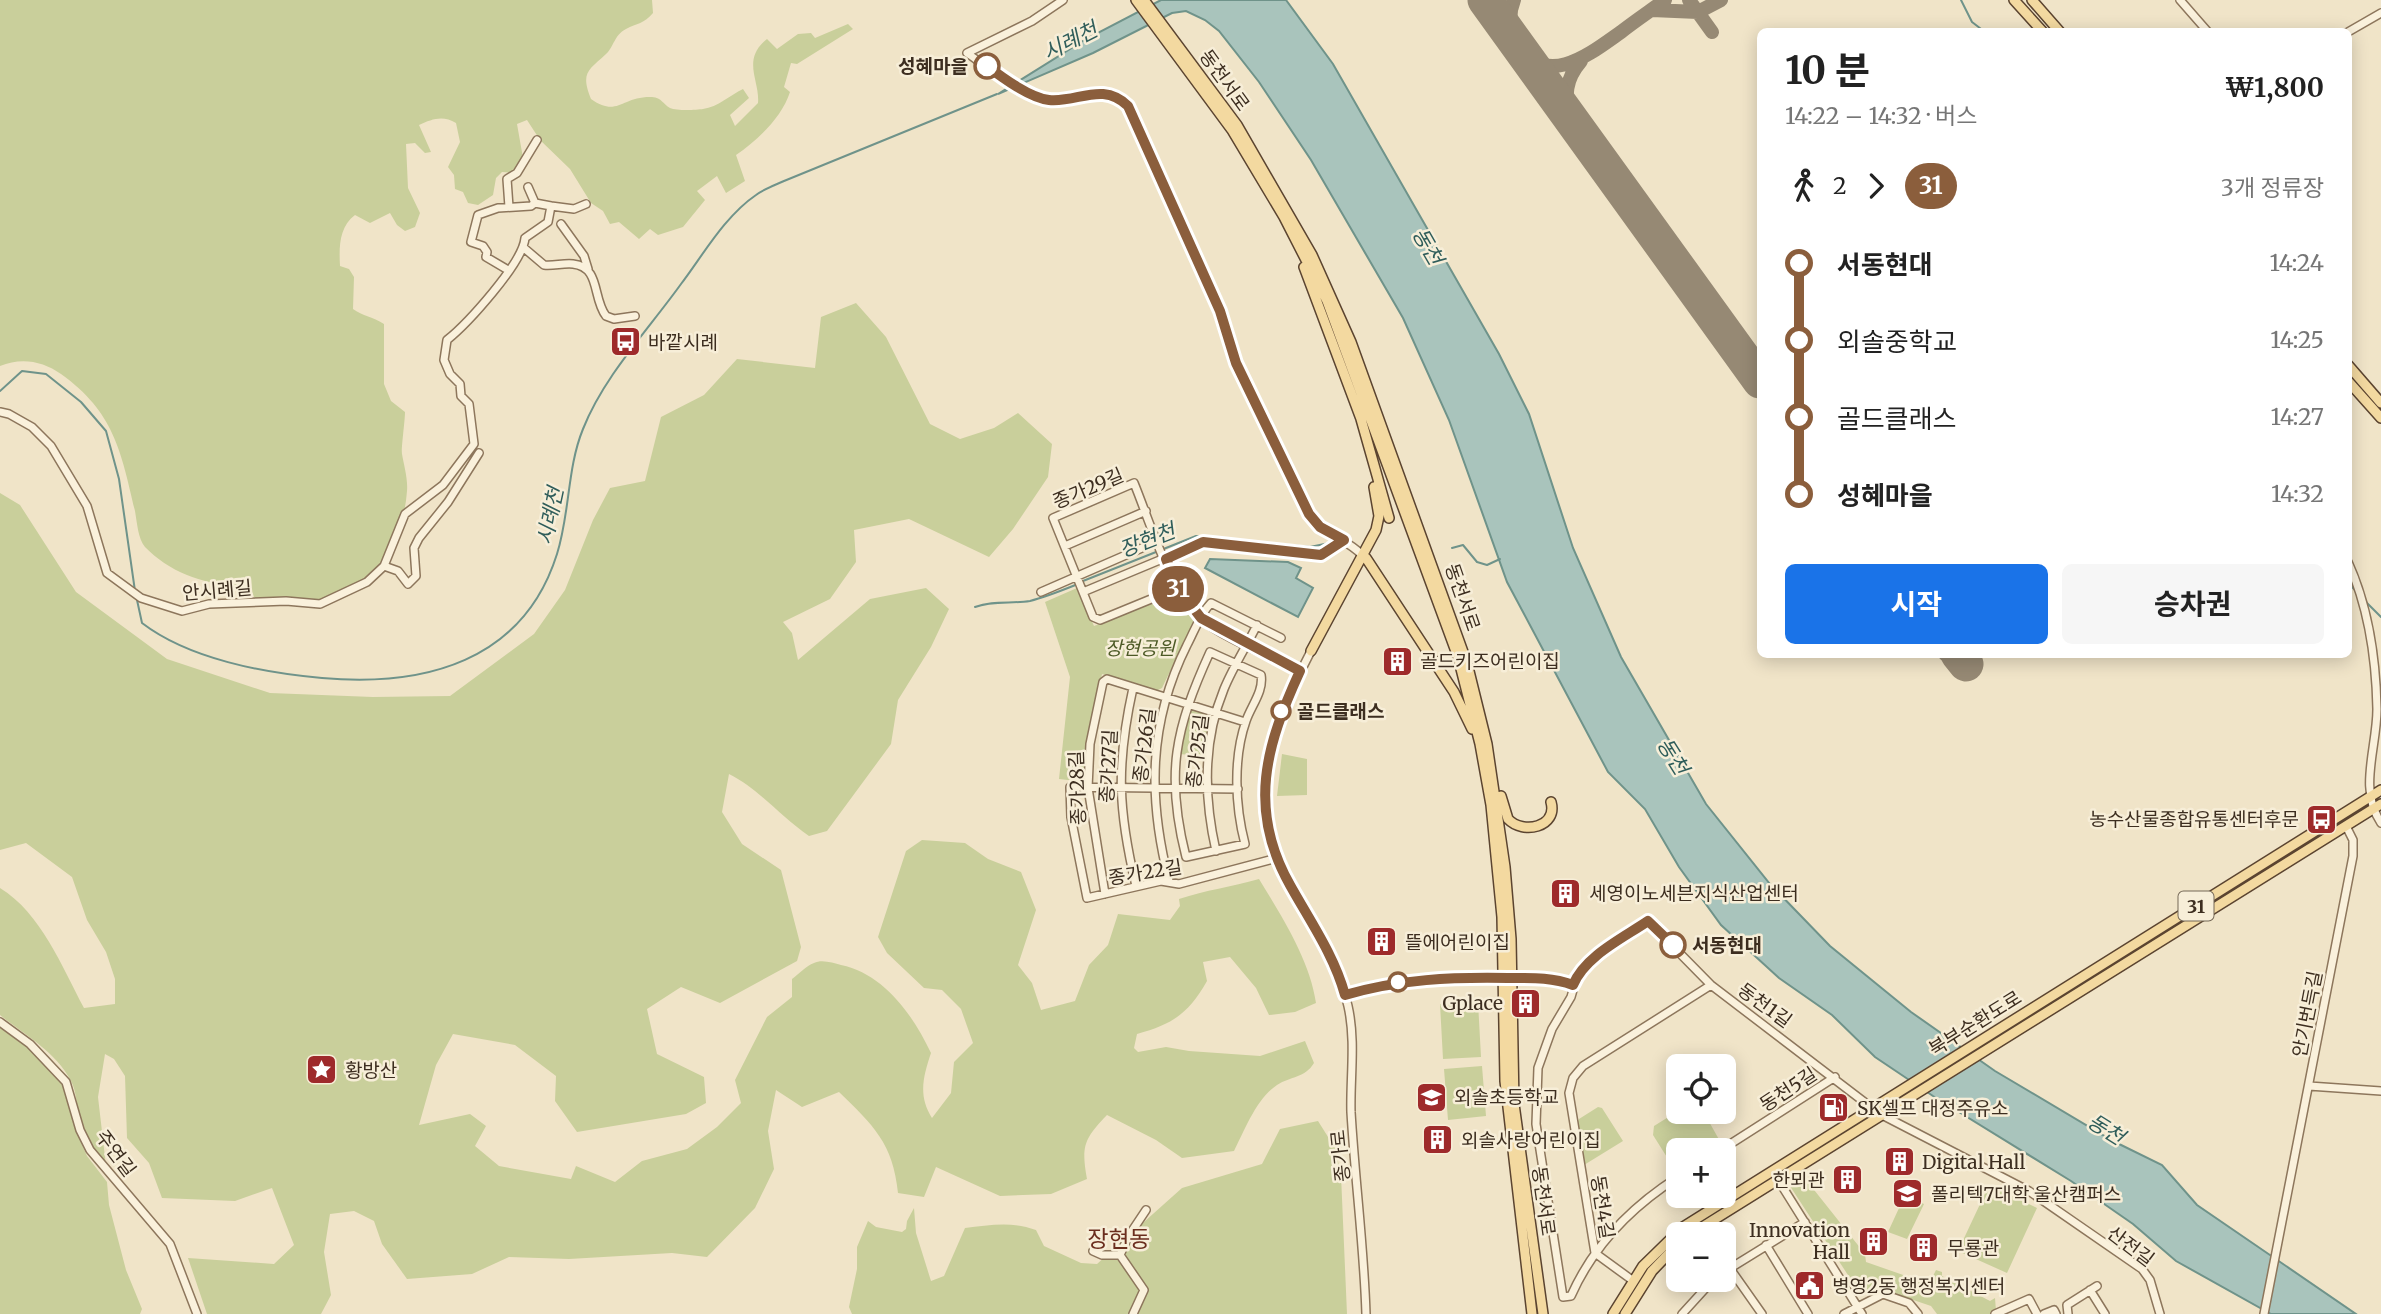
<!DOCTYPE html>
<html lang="ko">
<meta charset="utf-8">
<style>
body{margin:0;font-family:Merriweather,"Noto Sans KR",serif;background:#f6f6f6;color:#222;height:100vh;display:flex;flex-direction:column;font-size:26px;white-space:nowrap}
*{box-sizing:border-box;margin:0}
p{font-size:23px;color:#767676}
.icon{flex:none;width:38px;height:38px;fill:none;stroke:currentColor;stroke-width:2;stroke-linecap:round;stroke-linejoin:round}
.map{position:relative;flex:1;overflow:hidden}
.details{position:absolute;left:1757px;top:28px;width:595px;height:630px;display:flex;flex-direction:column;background:#fff;border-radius:10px;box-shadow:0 4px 18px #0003}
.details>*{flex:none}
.badge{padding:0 14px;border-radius:23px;font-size:24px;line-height:46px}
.tools{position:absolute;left:1666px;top:1054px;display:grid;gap:14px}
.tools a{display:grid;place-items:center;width:70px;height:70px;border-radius:10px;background:#fff;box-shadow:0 4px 18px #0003;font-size:35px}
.map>.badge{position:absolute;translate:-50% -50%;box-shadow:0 0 0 4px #fff}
.legs{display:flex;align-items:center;gap:10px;height:77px;padding:0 28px;font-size:23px}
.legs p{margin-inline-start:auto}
.summary{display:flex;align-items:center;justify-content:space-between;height:119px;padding:0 28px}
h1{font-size:38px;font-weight:700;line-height:52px}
.cta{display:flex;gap:14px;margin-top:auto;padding:14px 28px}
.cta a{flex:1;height:80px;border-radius:10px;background:#1a73e8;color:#fff;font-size:28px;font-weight:700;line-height:80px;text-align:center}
.cta a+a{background:#f6f6f6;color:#222}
ul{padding:0 28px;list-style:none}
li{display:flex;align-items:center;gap:24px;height:77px;font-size:26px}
li i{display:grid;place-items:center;width:10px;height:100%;margin:0 9px;background:currentColor}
li i::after{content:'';width:18px;height:18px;margin:-9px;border:5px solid;border-radius:50%;background:#fff}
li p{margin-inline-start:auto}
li:first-child i{background:linear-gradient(#0000 50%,currentColor 0)}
li:last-child i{background:linear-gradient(currentColor 50%,#0000 0)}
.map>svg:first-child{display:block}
.green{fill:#c9cf9b}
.water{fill:#a9c4bc;stroke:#6f938a;stroke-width:2}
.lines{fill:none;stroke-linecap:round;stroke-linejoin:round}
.stream{stroke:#6f938a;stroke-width:2}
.taxiway{stroke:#968974;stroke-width:14}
.runway{stroke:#968974;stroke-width:35}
.minor-casing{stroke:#8d765c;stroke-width:10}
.major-casing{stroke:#5b4430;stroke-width:12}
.minor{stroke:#faf1dc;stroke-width:7}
.major{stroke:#f3d9a0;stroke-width:9}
.line-1-casing{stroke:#fff;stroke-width:16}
.line-1{stroke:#8b5e3c;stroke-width:10}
.stop-1-dot{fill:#fff;stroke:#8b5e3c;stroke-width:3.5}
.labels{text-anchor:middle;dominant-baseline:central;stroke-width:5;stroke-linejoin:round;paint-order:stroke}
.shield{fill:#f7eed8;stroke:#756857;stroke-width:2}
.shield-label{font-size:18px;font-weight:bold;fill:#3d2e20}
.stop-label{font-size:19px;font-weight:bold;fill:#3d2e20;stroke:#f7eed8;text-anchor:start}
.street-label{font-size:19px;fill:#3d2e20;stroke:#f7eed8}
.poi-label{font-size:19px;fill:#3d2e20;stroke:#f7eed8;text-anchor:start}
.park-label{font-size:19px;font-style:italic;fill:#4d5a26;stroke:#f7eed8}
.water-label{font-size:21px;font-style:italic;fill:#2f5d5a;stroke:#f7eed8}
.quarter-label{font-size:23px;fill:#6b2e1e;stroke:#f7eed8}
</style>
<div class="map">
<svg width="2381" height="1314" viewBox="0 0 2381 1314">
<rect width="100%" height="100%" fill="#f0e4c8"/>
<path class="green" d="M0,0H652L653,13C644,24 637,23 626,29C614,35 614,47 606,54C589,70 580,72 591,99C618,118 621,96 652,97C662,98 663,104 670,108C677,111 696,110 703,109C718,107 730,95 743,89L749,98L730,115L735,126L758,103C760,80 741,60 767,39L777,49L798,34L811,33L815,38L848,24L853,29L797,64L791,63L784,87L790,92C782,117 758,140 736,155L745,181L726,193L717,176L697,191L705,200L683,227L658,235L650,229L639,239L619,222L610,224L603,211L591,203L570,169L540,140L527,120L517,124L523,158L516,173L502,172L496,178L493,195L478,205L468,203L463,192L455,189L454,175L448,167L460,142L456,123C443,115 432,119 419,125L431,152L425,153L415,143L406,144L408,188L420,213L415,227L405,231L397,225L390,213L370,223L355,215C339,227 339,247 340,266L349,269L354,277L353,309C362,316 374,317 384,324V384L391,401L405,412C405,421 401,449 402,454C404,466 408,478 407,491C403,545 374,586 320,601C302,606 275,601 256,601L248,584C211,588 171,574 145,547C138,539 137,522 135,511C121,451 114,412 61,374C43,361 21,357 0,366Z
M856,303L886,337L930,424L960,439L994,428L1018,413L1052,444L1048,477L1013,529L989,557L909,519L854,530L856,562L830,599L783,622L792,633L798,660L870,599L926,588L949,609L931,647L898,700L891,744L827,831L809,836C781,817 759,789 729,774L722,812L742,844L781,870L801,947L797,961L720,1003L681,987L647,1009L657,1054L704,1077L706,1103L686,1114L577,1132L555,1101L556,1076L515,1045L453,1034L436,1065L419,1125L470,1114L486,1126L475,1146L499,1166L571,1179L576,1166L615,1182L642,1161L687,1149L717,1127L741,1103L735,1080L767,1017L792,997V979C799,974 806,966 814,963C822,959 833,963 841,965C884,974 913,1015 931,1053C923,1077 918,1096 932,1118L951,1093L954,1062L973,1043L961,1009L942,990L924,988L887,953L878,937L906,851L922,840L965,843L988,859L1021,872L1036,910L1018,965L1032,983L1041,1010L1075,1001L1089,965L1108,945L1118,914L1170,920L1180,906L1179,899C1206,890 1231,887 1259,879C1281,915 1310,960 1316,1003L1295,1012L1269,1015L1256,988L1230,957L1203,962L1207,981C1188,1014 1173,1024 1137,1034L1134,1048L1138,1052L1166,1047L1189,1051L1260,1056L1305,1041L1314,1063C1305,1078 1291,1076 1277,1085C1256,1099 1245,1130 1234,1151L1182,1158L1156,1140L1107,1115C1084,1139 1081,1146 1087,1179L1051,1194L1000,1196L936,1167L924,1197L898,1193C893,1143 873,1125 839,1092L802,1107L776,1090L768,1131L774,1169L755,1208L707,1257L672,1253L569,1259L509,1257L472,1274L407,1279L382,1244L374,1221L354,1211L330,1214L324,1252L331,1295L321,1314H207L188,1258L274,1264L294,1245L272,1188L235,1201L162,1198L149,1163L127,1138L125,1076L114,1059L105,1054L98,1097L106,1166C95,1150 85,1136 80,1118C76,1106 77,1092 71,1081C56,1052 25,1035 0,1015V888C41,913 62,967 84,1008L115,1004V979L106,952L87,920L72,877L26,843L0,850V493L20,505L76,592L167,659L270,693L373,697L450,696L534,634L565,590L593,520L610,488L645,481L661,417L704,395L737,359L815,368L821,317Z
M1077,588L1094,626L1174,595L1195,619L1162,688L1156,691L1102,674L1086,750L1085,782L1059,779L1070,677L1045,602Z
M1190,708L1208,715L1212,720L1205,756L1179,754Z
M1282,754L1307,759V795L1277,796Z
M1478,1002L1481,1057L1443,1059L1440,1004Z
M0,1028L30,1049L64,1086L76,1131L87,1156L107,1182L109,1205L126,1270L142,1309L140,1314H0Z
M1482,1066L1486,1116L1448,1120L1444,1069Z
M1598,1107L1602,1108L1623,1141L1584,1165L1577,1124L1579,1119Z
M1678,1111H1703L1721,1143L1709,1150H1678V1169L1675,1170L1653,1135L1654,1126Z
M1318,1121L1335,1148L1341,1175L1347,1314H852L849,1307L857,1269V1247L868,1221L876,1227L902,1232L906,1229L907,1221L914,1208L916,1233L931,1281L944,1276L965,1228C989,1225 1013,1221 1036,1230L1044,1246L1081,1263L1097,1264L1182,1188L1262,1164L1280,1129Z
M1797,1177L1807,1181L1865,1254L1866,1262L1929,1284L1936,1270L1942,1272V1276L1990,1301L1995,1298L1996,1311L1990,1314H1937L1931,1306L1884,1290L1877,1294L1859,1292L1788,1183Z
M1989,1185L2037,1208L2007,1273L1958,1251Z
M1905,1195L1924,1204L1907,1239L1888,1232Z"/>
<path class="water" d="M1161,0H1286L1333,64L1499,354L1529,414L1573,548L1621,657L1706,804L1770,884L1830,946L1911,1012L1995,1071L2113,1141L2162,1165L2197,1205L2356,1314H2271L2176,1261L2133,1224L2071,1181L1933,1096L1875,1057L1832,1015L1779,978L1721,925L1679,867L1645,809L1608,772L1507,582L1449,420L1403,318L1311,160L1259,82L1219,31L1205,20L1186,11L1172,13L1093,53L998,94L1086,39Z
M1210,559L1288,562L1301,568L1296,578L1313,588L1298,617L1205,568Z"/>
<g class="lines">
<path class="stream" d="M1961,0L1972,22L1985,32
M0,391L22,371L46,374L81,402L106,431L119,479L135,591
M1452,548L1463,545L1477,562L1487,565L1500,559
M1161,550L1196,536L1310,547L1334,542
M1083,581L1156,552
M2348,583L2355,590
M137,600L142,623C189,659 264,673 322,678C424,687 523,662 557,554C570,513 567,468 583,429C604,376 648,330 681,284C703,255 725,216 756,195C764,189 775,185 784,181L997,94
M2366,602L2381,617
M975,607C993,600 1011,604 1030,601C1046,597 1063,590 1078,584"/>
<path class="taxiway" d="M1514,0C1508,15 1509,33 1518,46C1548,89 1591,53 1621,32C1635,21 1650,11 1665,0
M1689,0L1712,32
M1652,10L1698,12L1721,0
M1571,119C1564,95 1565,80 1581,61
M1945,654C1953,662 1964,662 1972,654"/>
<path class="runway" d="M1485,0L1760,381
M1958,654L1966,664"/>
<defs>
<path id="minor" d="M1063,0L1032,21L967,53C987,67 1025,97 1049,100C1078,105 1102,81 1128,106L1220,311L1236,363L1309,514C1322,534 1346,538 1362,555
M2180,0L2208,32
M2348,32L2381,13
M528,187L535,203
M551,206L574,209L586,204
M509,207L507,179L517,173L537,140
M561,224L584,256L588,269
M524,248L544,265C554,266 563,263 573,264C601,267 592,298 606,316L614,319L635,316
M0,412L9,414L32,427L51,446L87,506L107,573L141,598L182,611L209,604L286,601L320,604L367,582L384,566L405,514L443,485L474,444L469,404L461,396L460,384L450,374L444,360L447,340C467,324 523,263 525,238L548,222L551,206L535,203L531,206L498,208L478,215L471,242L483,246L487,252L486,257L508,270
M1065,546L1146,511
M2348,562C2369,608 2376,659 2377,709C2377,748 2358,789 2381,823
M384,566L398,571L408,584L416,576L414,548L419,538L448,502L479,453
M1178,588L1100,620L1093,617L1053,518L1134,483C1150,522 1170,590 1200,618C1221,637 1273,657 1300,671
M1041,592L1158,541
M1083,592L1203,542L1321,555L1344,540
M1311,651C1272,726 1245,803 1288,882C1311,923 1338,960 1348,1006C1356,1041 1350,1078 1351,1112C1355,1180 1364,1247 1366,1314
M1210,652L1261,675C1264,691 1251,706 1246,721C1233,758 1235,806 1245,844L1186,857C1165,774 1175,729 1210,652Z
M1133,688C1116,765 1118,810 1136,886
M1238,789L1070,787L1071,817L1087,898L1161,881L1179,884L1277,858
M1216,851C1204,798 1203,740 1224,689C1233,667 1246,647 1257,625
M1169,881C1148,799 1148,723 1187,645C1194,632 1200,614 1211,603L1281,638
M1105,894L1088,788L1090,744L1103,682L1107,679L1245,722
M1345,995C1398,980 1448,977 1503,978C1527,978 1549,977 1573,985
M0,1022L30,1044L66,1082L80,1130L90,1150L170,1244L197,1314
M2309,1086L2381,1091
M1721,1150L1835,1077
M1678,1177C1631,1207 1594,1244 1571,1296L1563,1297L1536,1124L1538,1068L1552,1029L1571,997L1577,976L1592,960L1648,921L1711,985L1880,1114L2029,1191L2142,1269L2150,1280L2160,1314
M1777,1178L1862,1314
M1766,1245L1808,1314
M1093,1251L1102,1255H1120L1144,1290L1133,1314
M1120,1255L1128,1237L1146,1210
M1724,1260L1762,1314
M1724,1272L1805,1222
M1632,1280L1595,1253L1569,1093L1573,1078L1583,1066L1711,985
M2090,1290L2105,1314
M1682,1314L1714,1279
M1844,1314L1883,1294L1909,1303L1918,1314
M1995,1314L2029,1299L2037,1314
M2044,1314L2054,1310L2056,1314
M2068,1314L2067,1305L2097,1286
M2264,1314L2353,856V840L2346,826"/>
<path id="major" d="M1136,0L1232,130L1284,217L1327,301L1458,657L1480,744L1491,805L1502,917L1505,1081L1532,1314
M1144,0L1237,125L1312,255L1351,342L1467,663L1487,744L1505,867L1511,939L1514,1104L1543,1314
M2014,0L2043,32
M2032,0L2060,32
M1304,267L1361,419L1389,518
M2348,365L2381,403
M2348,381L2381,418
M1366,558L1454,692L1472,729
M1311,651L1376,530L1379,516L1374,487
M1501,796L1508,819C1523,835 1558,827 1551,802
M1691,1234L2381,804
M1613,1314L1643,1266L1683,1227L2381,790
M1625,1314L1652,1271L1678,1244"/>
</defs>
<use href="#minor" class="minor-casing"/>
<use href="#major" class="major-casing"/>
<use href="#minor" class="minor"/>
<use href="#major" class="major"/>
</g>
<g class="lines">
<defs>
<path id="line-1" d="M987,66C1003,78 1030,98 1049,100C1078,103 1102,81 1128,106L1220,311L1236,363L1309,514L1320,527L1344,540L1321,555L1203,542L1166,559L1178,588L1201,618L1300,671C1266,745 1247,809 1290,885C1310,921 1334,955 1345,995C1400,979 1452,977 1508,978C1531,978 1551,977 1573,985C1585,956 1623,938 1648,921L1673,945"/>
</defs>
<use href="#line-1" class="line-1-casing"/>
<use href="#line-1" class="line-1"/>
</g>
<defs>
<symbol id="bus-square" viewBox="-11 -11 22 22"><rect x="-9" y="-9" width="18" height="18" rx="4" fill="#9e2a2b" stroke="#f7eed8"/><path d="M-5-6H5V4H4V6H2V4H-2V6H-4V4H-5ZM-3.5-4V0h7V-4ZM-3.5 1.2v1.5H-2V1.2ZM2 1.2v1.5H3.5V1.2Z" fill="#fff"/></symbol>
<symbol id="building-square" viewBox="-11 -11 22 22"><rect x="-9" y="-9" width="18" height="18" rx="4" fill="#9e2a2b" stroke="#f7eed8"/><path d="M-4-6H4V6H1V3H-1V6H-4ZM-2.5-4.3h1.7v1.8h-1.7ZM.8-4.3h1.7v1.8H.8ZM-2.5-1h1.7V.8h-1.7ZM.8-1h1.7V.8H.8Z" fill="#fff"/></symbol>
<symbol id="sight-square" viewBox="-11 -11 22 22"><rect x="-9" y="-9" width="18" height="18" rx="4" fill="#9e2a2b" stroke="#f7eed8"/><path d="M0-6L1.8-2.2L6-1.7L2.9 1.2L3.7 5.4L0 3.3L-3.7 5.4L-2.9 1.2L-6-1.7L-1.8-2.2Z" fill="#fff"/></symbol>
<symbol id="school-square" viewBox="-11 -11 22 22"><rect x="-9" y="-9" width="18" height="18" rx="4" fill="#9e2a2b" stroke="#f7eed8"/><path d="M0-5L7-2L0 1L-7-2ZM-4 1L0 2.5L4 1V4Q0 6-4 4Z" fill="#fff"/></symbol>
<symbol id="fuel-square" viewBox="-11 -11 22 22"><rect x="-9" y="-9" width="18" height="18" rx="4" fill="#9e2a2b" stroke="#f7eed8"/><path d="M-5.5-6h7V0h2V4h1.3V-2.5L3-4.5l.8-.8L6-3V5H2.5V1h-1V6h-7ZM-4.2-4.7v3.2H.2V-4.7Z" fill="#fff"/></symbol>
<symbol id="university-square" viewBox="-11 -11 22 22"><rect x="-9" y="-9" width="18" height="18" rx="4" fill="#9e2a2b" stroke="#f7eed8"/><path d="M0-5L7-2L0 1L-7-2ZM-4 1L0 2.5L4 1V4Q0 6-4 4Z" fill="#fff"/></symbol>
<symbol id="civic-square" viewBox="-11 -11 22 22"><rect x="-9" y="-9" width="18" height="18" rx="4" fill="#9e2a2b" stroke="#f7eed8"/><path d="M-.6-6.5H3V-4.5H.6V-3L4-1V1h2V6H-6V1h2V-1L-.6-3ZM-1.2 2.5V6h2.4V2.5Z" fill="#fff"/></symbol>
</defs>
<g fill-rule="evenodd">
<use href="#bus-square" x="608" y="324" width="35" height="35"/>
<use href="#building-square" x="1380" y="644" width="35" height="35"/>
<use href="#bus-square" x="2304" y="802" width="35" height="35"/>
<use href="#building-square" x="1548" y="876" width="35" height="35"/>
<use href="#building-square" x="1364" y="924" width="35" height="35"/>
<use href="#building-square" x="1508" y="986" width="35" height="35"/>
<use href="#sight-square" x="304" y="1052" width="35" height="35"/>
<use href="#school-square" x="1414" y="1080" width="35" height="35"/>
<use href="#fuel-square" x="1816" y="1090" width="35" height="35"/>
<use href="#building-square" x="1420" y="1122" width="35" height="35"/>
<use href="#building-square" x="1882" y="1144" width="35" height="35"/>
<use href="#building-square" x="1830" y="1162" width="35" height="35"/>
<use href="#university-square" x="1890" y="1176" width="35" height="35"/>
<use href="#building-square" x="1856" y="1224" width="35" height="35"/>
<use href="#building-square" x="1906" y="1230" width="35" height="35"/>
<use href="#civic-square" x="1792" y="1268" width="35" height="35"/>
</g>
<g class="stop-1-dot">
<circle cx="987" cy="66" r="12"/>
<circle cx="1281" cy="711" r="9"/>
<circle cx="1673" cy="945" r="12"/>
<circle cx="1398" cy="982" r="9"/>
</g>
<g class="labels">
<rect class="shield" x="2178.5" y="891.5" width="35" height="29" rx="5"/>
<g class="shield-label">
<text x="2196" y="906">31</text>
</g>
<g class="stop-label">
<text x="968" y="66" text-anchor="end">성혜마을</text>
<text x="1297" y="711">골드클래스</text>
<text x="1692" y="945">서동현대</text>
</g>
<g class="street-label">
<text transform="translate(1225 80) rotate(54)">동천서로</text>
<text transform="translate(1088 488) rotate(-23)">종가29길</text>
<text transform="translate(217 590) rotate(-5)">안시례길</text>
<text transform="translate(1463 597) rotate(71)">동천서로</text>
<text transform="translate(1144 745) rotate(-83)">종가26길</text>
<text transform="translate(1197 751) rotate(-83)">종가25길</text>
<text transform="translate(1108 766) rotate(-87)">종가27길</text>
<text transform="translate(1077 788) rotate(-92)">종가28길</text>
<text transform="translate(1145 872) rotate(-9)">종가22길</text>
<text transform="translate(1765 1005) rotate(36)">동천1길</text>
<text transform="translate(2307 1014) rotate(-79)">안기번득길</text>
<text transform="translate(1975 1023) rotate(-32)">북부순환도로</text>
<text transform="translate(1788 1089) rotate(-33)">동천5길</text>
<text transform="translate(116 1153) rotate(53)">주연길</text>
<text transform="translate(1340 1156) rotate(-96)">종가로</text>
<text transform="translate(1544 1201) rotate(82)">동천서로</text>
<text transform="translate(1603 1207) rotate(81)">동천4길</text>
<text transform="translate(2131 1246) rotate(37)">산전길</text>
</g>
<g class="poi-label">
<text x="648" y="342">바깥시례</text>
<text x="1420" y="661">골드키즈어린이집</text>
<text x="2299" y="819" text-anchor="end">농수산물종합유통센터후문</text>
<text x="1589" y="893">세영이노세븐지식산업센터</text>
<text x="1405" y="942">뜰에어린이집</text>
<text x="1503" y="1003" text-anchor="end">Gplace</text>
<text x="345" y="1070">황방산</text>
<text x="1454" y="1097">외솔초등학교</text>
<text x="1857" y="1108">SK셀프 대정주유소</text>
<text x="1461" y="1140">외솔사랑어린이집</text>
<text x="1922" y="1162">Digital Hall</text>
<text x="1825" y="1180" text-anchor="end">한뫼관</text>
<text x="1931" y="1194">폴리텍7대학 울산캠퍼스</text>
<text x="1850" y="1230" text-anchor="end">Innovation<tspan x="1850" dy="22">Hall</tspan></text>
<text x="1947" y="1248">무룡관</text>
<text x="1832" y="1286">병영2동 행정복지센터</text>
</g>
<g class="park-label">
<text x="1140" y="648">장현공원</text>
</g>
<g class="water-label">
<text transform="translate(1070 41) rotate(-27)">시례천</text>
<text transform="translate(1428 246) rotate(60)">동천</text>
<text transform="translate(550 516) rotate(-78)">시례천</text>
<text transform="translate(1147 540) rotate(-21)">장현천</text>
<text transform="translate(1673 756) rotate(58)">동천</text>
<text transform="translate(2106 1129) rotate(32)">동천</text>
</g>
<g class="quarter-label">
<text x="1119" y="1238">장현동</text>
</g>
</g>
</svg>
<div class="tools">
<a><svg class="icon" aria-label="locate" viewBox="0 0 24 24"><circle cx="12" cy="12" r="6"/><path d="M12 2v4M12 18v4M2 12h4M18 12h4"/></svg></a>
<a>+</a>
<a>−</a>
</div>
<b class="badge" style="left:1178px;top:589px;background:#8b5e3c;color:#fff">31</b>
<section class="details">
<div class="summary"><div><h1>10 분</h1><p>14:22 – 14:32 · 버스</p></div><b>₩1,800</b></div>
<div class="legs"><svg class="icon" aria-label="walk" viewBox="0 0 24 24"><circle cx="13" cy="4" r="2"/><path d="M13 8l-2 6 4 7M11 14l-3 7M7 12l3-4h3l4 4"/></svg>2<svg class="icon" aria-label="forward" viewBox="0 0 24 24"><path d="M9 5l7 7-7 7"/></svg><b class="badge" style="background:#8b5e3c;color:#fff">31</b><p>3개 정류장</p></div>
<ul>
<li><i style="color:#8b5e3c"></i><b>서동현대</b><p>14:24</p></li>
<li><i style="color:#8b5e3c"></i><span>외솔중학교</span><p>14:25</p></li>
<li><i style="color:#8b5e3c"></i><span>골드클래스</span><p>14:27</p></li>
<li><i style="color:#8b5e3c"></i><b>성혜마을</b><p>14:32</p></li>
</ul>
<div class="cta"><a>시작</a><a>승차권</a></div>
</section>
</div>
